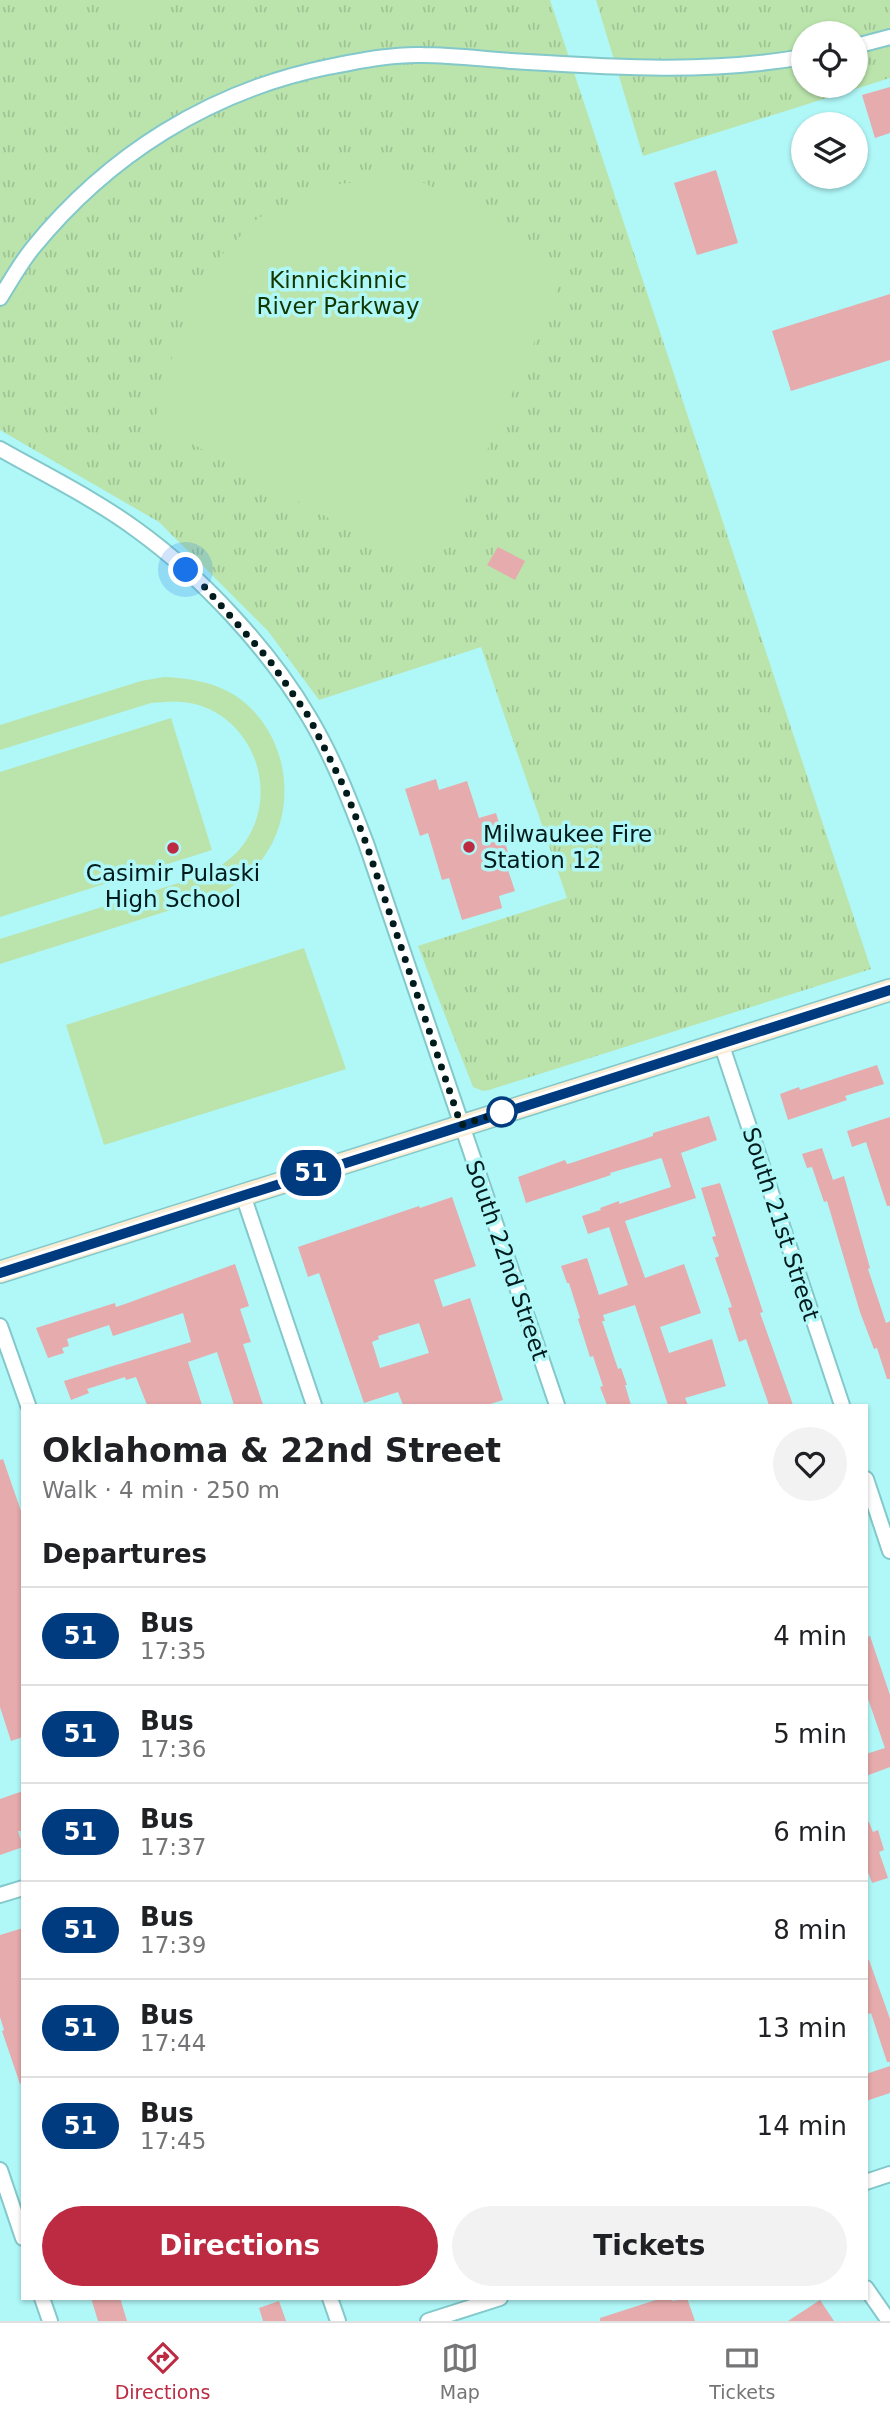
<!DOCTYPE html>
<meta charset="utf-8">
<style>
body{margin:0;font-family:"DejaVu Sans",sans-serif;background:#f2f2f2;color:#202124;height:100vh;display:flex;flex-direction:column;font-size:26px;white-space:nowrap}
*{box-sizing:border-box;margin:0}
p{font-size:23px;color:#757577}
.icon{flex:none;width:38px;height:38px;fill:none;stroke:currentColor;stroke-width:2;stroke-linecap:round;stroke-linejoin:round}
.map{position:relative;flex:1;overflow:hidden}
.sheet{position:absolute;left:21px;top:1404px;width:847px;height:896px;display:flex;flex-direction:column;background:#fff;border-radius:0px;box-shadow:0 2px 5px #0004}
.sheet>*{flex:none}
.badge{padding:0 14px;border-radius:23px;font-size:24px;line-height:46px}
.fabs{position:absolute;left:791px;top:21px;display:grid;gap:14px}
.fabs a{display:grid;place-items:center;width:77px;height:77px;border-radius:50%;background:#fff;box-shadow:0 2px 5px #0004;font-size:35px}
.you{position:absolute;width:35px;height:35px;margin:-18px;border:5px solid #fff;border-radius:50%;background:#1a73e8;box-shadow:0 0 0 10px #1a73e833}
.map>.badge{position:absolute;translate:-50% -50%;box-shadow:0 0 0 4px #fff}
h2{padding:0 21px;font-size:26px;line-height:63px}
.round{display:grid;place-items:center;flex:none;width:74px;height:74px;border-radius:37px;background:#f2f2f2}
.summary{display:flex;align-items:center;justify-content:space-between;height:119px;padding:0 21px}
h1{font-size:33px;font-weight:800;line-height:52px}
.primary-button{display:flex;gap:14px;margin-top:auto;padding:14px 21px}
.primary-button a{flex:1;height:80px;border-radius:42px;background:#bc2b42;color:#fff;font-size:28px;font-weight:800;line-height:80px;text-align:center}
.primary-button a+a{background:#f2f2f2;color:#202124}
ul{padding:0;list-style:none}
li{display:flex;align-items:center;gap:21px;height:98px;padding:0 21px;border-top:2px solid #e0e0e0}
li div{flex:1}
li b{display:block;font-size:26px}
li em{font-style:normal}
li .badge{min-width:77px;font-weight:700;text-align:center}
.tab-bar{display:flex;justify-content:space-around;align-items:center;height:98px;border-top:2px solid #e0e0e0;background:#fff;font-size:19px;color:#757577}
.tab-bar a{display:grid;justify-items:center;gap:4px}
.tab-bar .on{color:#bc2b42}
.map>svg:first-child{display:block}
.park{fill:url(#park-tufts);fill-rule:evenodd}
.garden{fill:#bbe4ac}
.building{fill:#e6abac;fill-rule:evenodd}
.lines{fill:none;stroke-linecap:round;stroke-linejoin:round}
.minor-casing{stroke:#83c8ca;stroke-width:18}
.secondary-casing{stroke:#83c8ca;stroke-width:24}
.minor{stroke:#fff;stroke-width:14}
.secondary{stroke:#fbecd4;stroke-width:21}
.line-casing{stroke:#fff;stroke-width:16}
.line{stroke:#003b80;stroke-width:10}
.walk{stroke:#001b1c;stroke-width:7;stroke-dasharray:0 12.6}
.poi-dot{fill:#bc2b42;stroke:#b0f7f8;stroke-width:2.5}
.stop-dot{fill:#fff;stroke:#003b80;stroke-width:3.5}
.labels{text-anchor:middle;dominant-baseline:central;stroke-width:7;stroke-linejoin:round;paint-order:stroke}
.park-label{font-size:23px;fill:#123700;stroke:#b0f7f8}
.poi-label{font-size:23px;fill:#001b1c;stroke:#b0f7f8;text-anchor:start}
.street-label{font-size:23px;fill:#001b1c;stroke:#b0f7f8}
</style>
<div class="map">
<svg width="890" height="2321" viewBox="0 0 890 2321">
<defs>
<pattern id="park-tufts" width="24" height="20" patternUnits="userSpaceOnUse" patternTransform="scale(1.75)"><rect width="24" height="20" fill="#bbe4ac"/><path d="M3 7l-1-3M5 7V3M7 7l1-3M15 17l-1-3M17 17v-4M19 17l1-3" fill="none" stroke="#9fc393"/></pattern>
</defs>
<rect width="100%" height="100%" fill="#b0f7f8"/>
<path class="park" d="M0,0H550L871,969L489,1090L483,1091L473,1087L418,946L567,898L481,647L319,700L268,631L159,522L0,430Z
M596,0H890V78L643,156ZM803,33H856V86H803Z"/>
<path class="garden" d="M115,0H150L159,15L133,31Z
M412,177L480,211L566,269L446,545L404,559L154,423L176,342L206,271L258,218L338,184Z
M164,677C189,678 214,682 236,696C288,731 300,808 263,858C251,875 235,885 218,895L0,964V939L204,875C217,868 229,861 239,850C278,805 262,734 209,709C190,700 171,701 151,703L0,750V725L141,681Z
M171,718L212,850L0,917V772Z
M304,948L346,1069L104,1145L66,1025Z"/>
<path class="building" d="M890,87V133L875,138L862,95Z
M716,170L738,243L697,255L674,183Z
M890,294V360L791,391L772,331Z
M498,547L525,561L515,580L487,565Z
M436,779L439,790L467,781L479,818L496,813L510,859L505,861L515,891L499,896L502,908L462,920L449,878L442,880L428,833L420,836L405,789Z
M877,1065L884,1084L845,1096L847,1100L788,1120L780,1094L799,1087L800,1090Z
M709,1116L717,1140L681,1153L696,1198L625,1221L645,1278L684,1264L701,1313L660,1327L669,1353L712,1339L726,1386L685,1398L688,1405H668L635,1305L603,1315L605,1321H602L618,1369L621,1368L627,1385H625L631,1405H607L600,1387L603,1386L593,1356L590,1357L578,1319L580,1318L569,1283H567L561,1266L587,1258L599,1295L628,1285L609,1227L588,1234L582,1216L601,1210L600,1208L619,1201V1204L671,1187L662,1159L661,1158L610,1173L611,1175L526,1203L518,1177L565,1160L567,1164L571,1163L653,1136V1133Z
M890,1117V1206H887L866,1142L852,1147L847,1131Z
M822,1148L833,1180L844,1176L870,1268L868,1269L886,1323L890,1321V1379H887L877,1348L874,1349L860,1312L827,1201L824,1202L812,1167L807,1168L802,1154Z
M720,1183L763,1312L760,1313L793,1405H769L746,1339L739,1342L728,1308L732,1307L715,1258L719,1256L712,1237L716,1236L701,1188Z
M452,1197L476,1266L434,1280L443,1307L470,1298L503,1400L487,1405H403L398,1392L364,1403L319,1273L308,1277L298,1247L419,1206L420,1208ZM419,1323L429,1353L380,1368L372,1342L379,1339L378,1336Z
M235,1264L249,1306L240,1309L251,1342L243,1344L263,1405H234L217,1352L188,1362L202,1405H147L136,1377L126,1380L125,1377L87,1389L89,1393L71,1400L64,1381L191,1342L183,1313L113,1336L109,1325L67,1339L69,1346L62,1348L64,1353L48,1358L36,1328L115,1303L116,1307L125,1304Z
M3,1459L23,1517V1737L11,1741L0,1707V1460Z
M870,1636L890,1695V1767L866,1776V1754L885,1748L866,1693V1637Z
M23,1791V1831H18L23,1847L0,1855V1799Z
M866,1822H869L873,1832L878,1830L884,1850L879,1852L888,1878L872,1883L866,1867Z
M23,1928V2083L20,2084L2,2031L4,2030L0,2017V1935Z
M866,1960H869L890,2019V2062H887L871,2013L866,2015Z
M890,2066V2093L866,2101V2074Z
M91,2298H120L127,2321H98Z
M662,2298H670L673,2301L687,2298L695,2321H600V2318Z
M820,2300L834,2321H788Z
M279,2301L286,2321H263L259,2308Z"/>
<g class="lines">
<defs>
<path id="minor" d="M856,46L890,37
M0,298C10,282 20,264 32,249C108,155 210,91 328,67C359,61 391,54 423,55C452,55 483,59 512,61C609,67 707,74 803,57
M0,449C46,475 95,499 137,530C202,577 269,649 309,717C333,757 350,801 366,843L557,1405
M721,1043L842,1405
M243,1195L314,1405
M0,1326L28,1405
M866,1479L890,1551
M0,1895L23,1888
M0,2170L23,2238
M866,2182L890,2174
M866,2288L889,2321
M42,2298L50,2321
M330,2298L338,2321
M428,2321L500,2298"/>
<path id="secondary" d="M0,1272L890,990"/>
</defs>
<use href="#minor" class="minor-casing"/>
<use href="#secondary" class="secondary-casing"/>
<use href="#minor" class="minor"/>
<use href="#secondary" class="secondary"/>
</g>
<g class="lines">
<defs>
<path id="line" d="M0,1273L890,990"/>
</defs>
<use href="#line" class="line-casing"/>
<use href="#line" class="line"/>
<path class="walk" d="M186,570L202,584L270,661L309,717L345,789L366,843L461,1125L509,1110L502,1112"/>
</g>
<g class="poi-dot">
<circle cx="469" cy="847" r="7"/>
<circle cx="173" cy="848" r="7"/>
</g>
<circle class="stop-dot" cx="502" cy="1112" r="14"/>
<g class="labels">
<g class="park-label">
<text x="338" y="280">Kinnickinnic<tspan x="338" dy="26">River Parkway</tspan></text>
</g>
<g class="poi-label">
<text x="483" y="834">Milwaukee Fire<tspan x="483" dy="26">Station 12</tspan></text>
<text x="173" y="873" text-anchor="middle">Casimir Pulaski<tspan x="173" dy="26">High School</tspan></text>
</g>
<g class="street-label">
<text transform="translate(781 1224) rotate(72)">South 21st Street</text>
<text transform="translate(507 1260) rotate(71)">South 22nd Street</text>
</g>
</g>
</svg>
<div class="fabs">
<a><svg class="icon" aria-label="locate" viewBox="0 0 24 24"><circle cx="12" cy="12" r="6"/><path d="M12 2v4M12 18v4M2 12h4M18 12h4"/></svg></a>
<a><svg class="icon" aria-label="layers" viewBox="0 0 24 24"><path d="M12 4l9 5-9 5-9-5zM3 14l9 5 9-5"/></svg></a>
</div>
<div class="you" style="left:186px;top:570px"></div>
<b class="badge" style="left:311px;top:1173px;background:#003b80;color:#fff">51</b>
<section class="sheet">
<div class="summary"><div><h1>Oklahoma &amp; 22nd Street</h1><p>Walk · 4 min · 250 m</p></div><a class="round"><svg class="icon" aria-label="heart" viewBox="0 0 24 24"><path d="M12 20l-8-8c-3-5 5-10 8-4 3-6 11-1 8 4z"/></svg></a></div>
<h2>Departures</h2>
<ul>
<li><span class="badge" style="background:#003b80;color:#fff">51</span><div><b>Bus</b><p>17:35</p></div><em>4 min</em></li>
<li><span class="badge" style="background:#003b80;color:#fff">51</span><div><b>Bus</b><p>17:36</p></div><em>5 min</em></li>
<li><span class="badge" style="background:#003b80;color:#fff">51</span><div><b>Bus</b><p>17:37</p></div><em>6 min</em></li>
<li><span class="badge" style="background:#003b80;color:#fff">51</span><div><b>Bus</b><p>17:39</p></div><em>8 min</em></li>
<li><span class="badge" style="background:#003b80;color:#fff">51</span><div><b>Bus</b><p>17:44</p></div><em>13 min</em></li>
<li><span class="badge" style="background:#003b80;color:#fff">51</span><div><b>Bus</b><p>17:45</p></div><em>14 min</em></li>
</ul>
<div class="primary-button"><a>Directions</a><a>Tickets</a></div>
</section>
</div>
<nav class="tab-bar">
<a class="on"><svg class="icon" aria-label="directions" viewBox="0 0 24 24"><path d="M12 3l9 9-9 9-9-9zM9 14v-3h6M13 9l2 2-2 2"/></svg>Directions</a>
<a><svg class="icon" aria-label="map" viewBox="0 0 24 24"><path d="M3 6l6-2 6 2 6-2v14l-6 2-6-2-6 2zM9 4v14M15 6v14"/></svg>Map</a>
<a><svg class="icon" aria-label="tickets" viewBox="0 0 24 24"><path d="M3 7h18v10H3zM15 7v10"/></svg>Tickets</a>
</nav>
